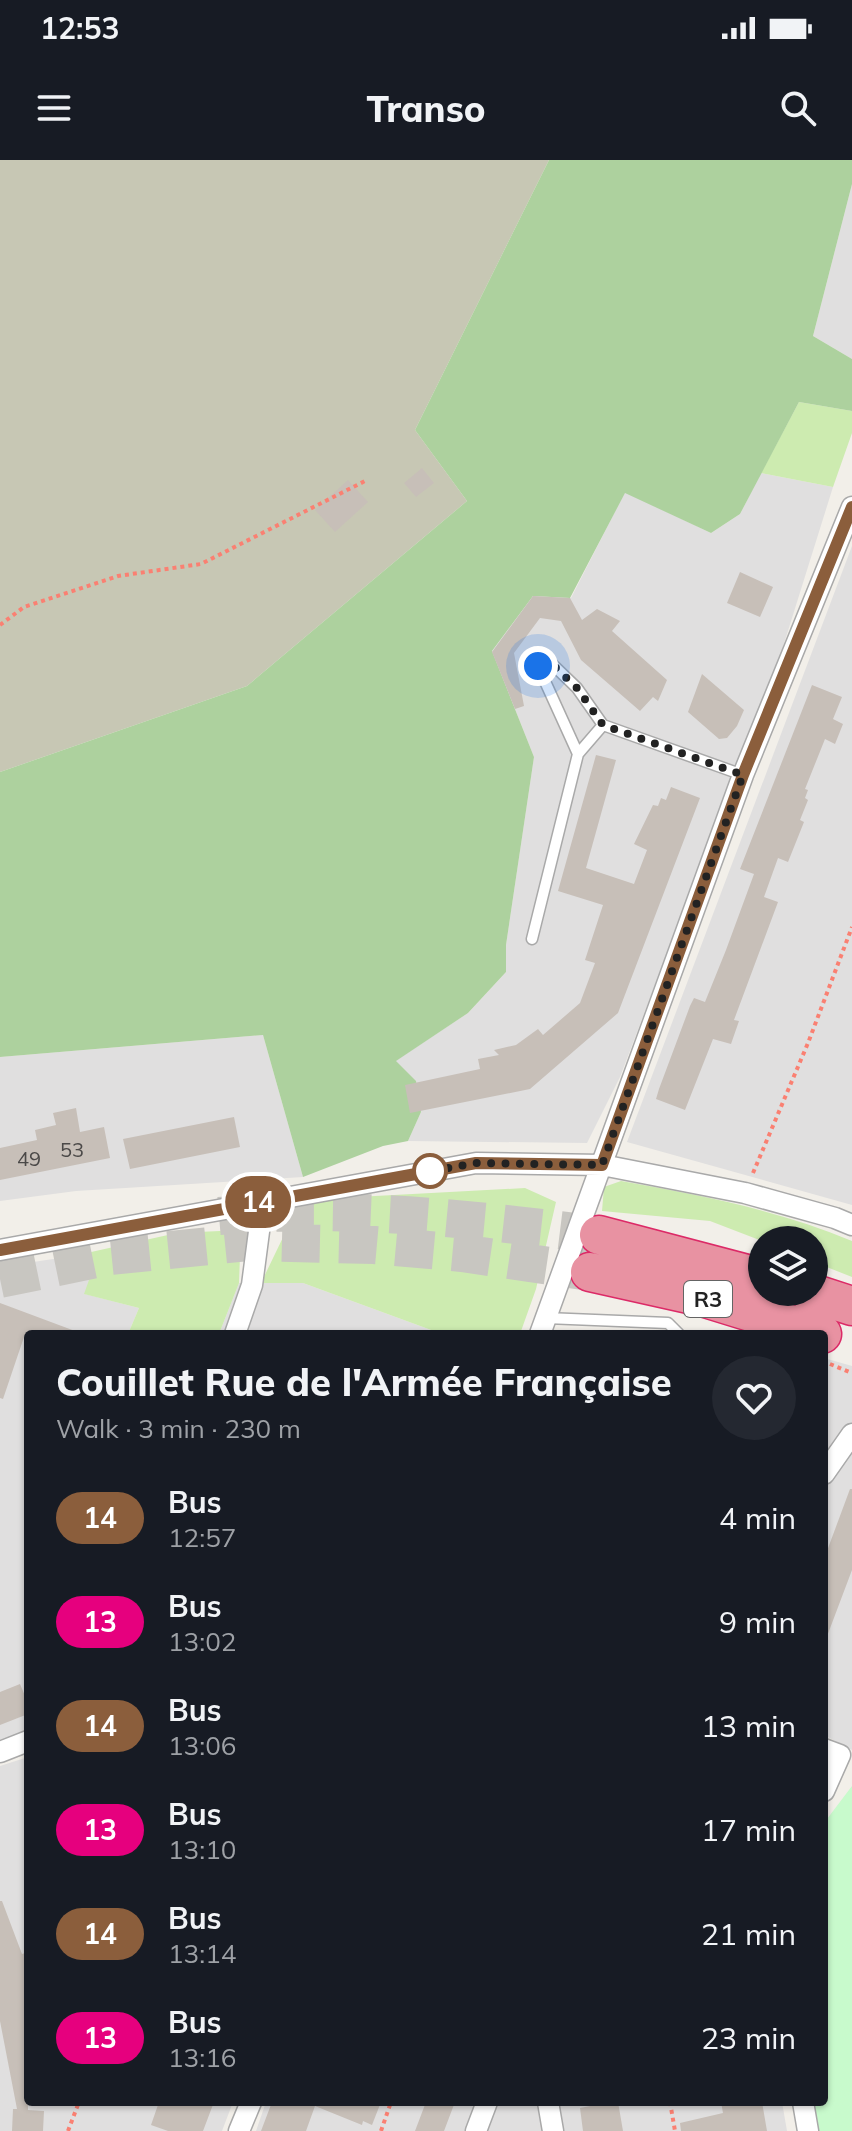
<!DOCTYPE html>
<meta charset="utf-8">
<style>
body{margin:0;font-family:Mulish,sans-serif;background:#242831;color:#f1f3f6;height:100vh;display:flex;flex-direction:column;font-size:30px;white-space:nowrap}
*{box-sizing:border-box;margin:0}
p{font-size:26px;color:#9ea1a6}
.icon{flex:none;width:44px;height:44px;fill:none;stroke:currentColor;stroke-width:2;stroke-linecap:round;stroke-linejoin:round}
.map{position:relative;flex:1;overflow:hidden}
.drawer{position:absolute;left:24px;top:1170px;width:804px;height:776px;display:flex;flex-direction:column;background:#171b24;border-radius:8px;box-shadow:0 2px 6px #0004}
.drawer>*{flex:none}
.badge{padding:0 16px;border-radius:26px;font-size:28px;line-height:52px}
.controls{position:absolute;left:748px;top:1066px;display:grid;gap:16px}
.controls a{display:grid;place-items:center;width:80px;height:80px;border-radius:50%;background:#171b24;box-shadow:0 2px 6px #0004;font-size:40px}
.you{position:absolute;width:40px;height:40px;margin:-20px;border:6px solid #fff;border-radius:50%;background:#1a73e8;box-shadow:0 0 0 12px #1a73e833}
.map>.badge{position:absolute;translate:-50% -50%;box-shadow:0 0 0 4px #fff}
.round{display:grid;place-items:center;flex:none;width:84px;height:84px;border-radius:42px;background:#242831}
.summary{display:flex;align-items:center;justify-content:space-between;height:136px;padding:0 32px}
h1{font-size:38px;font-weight:800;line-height:60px}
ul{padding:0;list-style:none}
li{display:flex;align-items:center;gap:24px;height:104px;padding:0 32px}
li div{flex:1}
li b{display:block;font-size:30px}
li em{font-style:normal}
li .badge{min-width:88px;font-weight:700;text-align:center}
.status{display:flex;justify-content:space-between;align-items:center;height:56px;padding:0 40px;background:#171b24;direction:ltr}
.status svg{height:22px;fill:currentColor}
header{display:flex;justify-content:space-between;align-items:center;height:104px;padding:0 32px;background:#171b24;font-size:36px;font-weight:800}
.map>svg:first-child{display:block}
.residential{fill:#e0dfdf}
.construction{fill:#c7c7b4}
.grass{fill:#cdebb0}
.forest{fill:#add19e}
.park{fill:#c8facc}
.building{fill:#c7bfb8}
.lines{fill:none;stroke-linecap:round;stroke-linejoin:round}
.motorway-tunnel{stroke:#c8c6c1;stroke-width:38;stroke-dasharray:38 19;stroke-linecap:butt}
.service-casing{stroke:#a9a9a9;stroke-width:13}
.minor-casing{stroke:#a9a9a9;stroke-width:23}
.motorway-casing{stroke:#dc2a67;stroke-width:41}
.path{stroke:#fa8072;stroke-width:4;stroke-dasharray:4 4;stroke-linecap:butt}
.service{stroke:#fff;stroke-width:10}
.minor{stroke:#fff;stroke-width:20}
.motorway{stroke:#e892a2;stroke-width:38}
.line-casing{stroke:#fff;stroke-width:18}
.line{stroke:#8b5e3c;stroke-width:12}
.walk{stroke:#222;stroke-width:8;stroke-dasharray:0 14.4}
.stop-dot{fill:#fff;stroke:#8b5e3c;stroke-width:4}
.labels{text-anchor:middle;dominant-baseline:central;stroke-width:7;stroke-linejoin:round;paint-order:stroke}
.number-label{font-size:20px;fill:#4b4948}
.shield{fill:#fff;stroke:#646464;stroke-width:2}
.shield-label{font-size:22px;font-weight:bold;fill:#222}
</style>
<div class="status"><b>12:53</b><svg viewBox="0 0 49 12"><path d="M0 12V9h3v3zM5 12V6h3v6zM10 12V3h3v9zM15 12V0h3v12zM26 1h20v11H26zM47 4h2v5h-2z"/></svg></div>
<header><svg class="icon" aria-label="menu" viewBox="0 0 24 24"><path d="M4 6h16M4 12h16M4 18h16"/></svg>Transo<svg class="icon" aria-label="search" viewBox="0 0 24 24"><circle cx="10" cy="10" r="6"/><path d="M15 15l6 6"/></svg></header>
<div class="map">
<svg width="852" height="1971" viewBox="0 0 852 1971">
<rect width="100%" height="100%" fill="#f2efe9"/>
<path class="residential" d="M852,24V199L813,176Z
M761,313L833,327L782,490L620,917L587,983L408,981L421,952L395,901L468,853L506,812V785L534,597L492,491L533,436L571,438L625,332L711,373L740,354Z
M852,386V1045L627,982Z
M263,875L303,1017L76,1031L0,1041V897Z
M73,1096L95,1105L85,1134L139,1148L128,1174H28V1577L0,1585V1107Z
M239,1123H303L442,1174H219Z
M824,1198L852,1206V1590L824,1575Z
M28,1597V1942H233L222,1971H0V1606Z
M266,1942H782L787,1971H256Z"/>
<path class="construction" d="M0,0H549L415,270L467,341L247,526L0,612Z"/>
<path class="grass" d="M799,242L852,251V273L833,327L761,313Z
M621,1021C700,1035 778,1050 852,1081V1117L814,1102V1080L762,1081L710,1061L602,1051L604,1027Z
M525,1028L556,1042L536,1129L520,1174H442L303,1123H261L301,1040Z
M241,1070L239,1123L219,1174H128L139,1148L84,1134L94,1106L73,1096L177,1073Z"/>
<path class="forest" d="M549,0H852V24L813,176L852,199V251L799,242L740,354L711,373L625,333L570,438L533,436L492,491L534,597L506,785V812L468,853L396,901L416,921L421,952L408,981L383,986L303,1017L263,875L0,897V612L247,526L467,341L415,270Z"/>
<path class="park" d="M852,1626V1971H816L812,1942H824V1663Z"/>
<path class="building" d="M422,308L434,323L416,337L404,323Z
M348,320L368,342L335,372L315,350Z
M740,412L773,427L760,457L727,443Z
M533,436L570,438L582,460L597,449L620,461L612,471L667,520L658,541L653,537L640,551L581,500L561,461L540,458L514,493L524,546L515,549L492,492Z
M702,514L744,550L737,566L727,578L719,579L688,552Z
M812,525L842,537L833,559L843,564L835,584L825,579L805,629L808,630L805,638L808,640L800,660L804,662L788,702L778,698L764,737L778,742L734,860L739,861L731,884L713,879L685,950L656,939L659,929L690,846L694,838L705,842L726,790L754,714L740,709Z
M596,595L616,600L586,708L634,724L647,690L634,684L653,645L658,646L661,638L666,640L671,627L700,638L618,853L530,929L410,953L405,925L480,909L478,899L499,895L494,890L516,885L538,869L543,875L580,843L595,803L585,800L603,745L558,731Z
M76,948L80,972L104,967L110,998L0,1020V988L37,980L35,970L56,965L53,953Z
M234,957L240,987L130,1009L123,979Z
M0,1143L75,1171L74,1174H28V1179L24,1177L3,1239L0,1238Z
M850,1329H852V1410L826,1479L824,1399Z
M20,1524L28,1543V1554L0,1565V1532Z
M0,1741H2L22,1794L28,1792V1950L44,1951L43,1971H12L13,1949H17L0,1861Z
M159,1942H214L203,1971H168L151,1965Z
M272,1942H381L372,1965L363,1961L362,1965L315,1946L306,1971H261Z
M426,1942H455L444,1971H415Z
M611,1942H618L623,1971H583L580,1948Z
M721,1942H762L767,1971H681L680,1963L723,1953Z"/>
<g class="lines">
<path class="motorway-tunnel" d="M219,1056C346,1045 473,1059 599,1075
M0,1119L111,1096L248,1082L374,1085L462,1093L590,1112"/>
<defs>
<path id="service" d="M578,594L538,506L550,502L577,528L603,565
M532,779L578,594L603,565L743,615
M546,1158L668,1163L679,1174"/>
<path id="minor" d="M0,1090L476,1003L602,1005L745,1033L835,1058L852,1065
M235,1174L252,1125L263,1041
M540,1174L743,615L852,347
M824,1314L852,1274
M824,1589L840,1595L824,1631
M0,1592L28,1581
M548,1942L553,1971
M803,1942L808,1971
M239,1971L251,1942
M476,1971L487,1942"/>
<path id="motorway" d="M599,1075L762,1118
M590,1112L702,1137L822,1174
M809,1132L852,1146"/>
</defs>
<use href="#service" class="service-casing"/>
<use href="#minor" class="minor-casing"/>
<use href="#motorway" class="motorway-casing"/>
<path class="path" d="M0,465L24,447L118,416L201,404L367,320
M753,1013L808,883L852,767
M830,1204L852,1213
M670,1942L675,1971
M68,1971L79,1942
M381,1971L391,1942"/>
<use href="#service" class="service"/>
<use href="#minor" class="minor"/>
<use href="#motorway" class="motorway"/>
</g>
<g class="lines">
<defs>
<path id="line" d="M0,1090L476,1003L602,1005L743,615L852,347"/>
</defs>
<use href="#line" class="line-casing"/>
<use href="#line" class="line"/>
<path class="walk" d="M430,1011L425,1012L476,1003L602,1005L743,615L603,565L577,528L550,502L538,506"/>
</g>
<circle class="stop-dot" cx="430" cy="1011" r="16"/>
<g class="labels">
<g class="number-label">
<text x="72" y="989">53</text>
<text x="29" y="998">49</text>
</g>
<rect class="shield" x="684" y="1121" width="48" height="36" rx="6"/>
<g class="shield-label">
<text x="708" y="1139">R3</text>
</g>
</g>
</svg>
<div class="controls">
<a><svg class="icon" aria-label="layers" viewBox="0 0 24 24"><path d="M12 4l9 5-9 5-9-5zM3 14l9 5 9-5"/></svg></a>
</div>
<div class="you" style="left:538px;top:506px"></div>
<b class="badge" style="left:258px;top:1042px;background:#8b5e3c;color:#fff">14</b>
<section class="drawer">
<div class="summary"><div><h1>Couillet Rue de l'Armée Française</h1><p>Walk · 3 min · 230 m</p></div><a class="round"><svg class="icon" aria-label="heart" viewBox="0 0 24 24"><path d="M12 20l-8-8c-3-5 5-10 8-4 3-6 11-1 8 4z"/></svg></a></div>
<ul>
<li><span class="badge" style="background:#8b5e3c;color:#fff">14</span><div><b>Bus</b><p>12:57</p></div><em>4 min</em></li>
<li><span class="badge" style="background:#e6007e;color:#fff">13</span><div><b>Bus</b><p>13:02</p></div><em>9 min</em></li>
<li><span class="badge" style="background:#8b5e3c;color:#fff">14</span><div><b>Bus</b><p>13:06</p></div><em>13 min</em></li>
<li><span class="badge" style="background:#e6007e;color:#fff">13</span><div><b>Bus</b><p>13:10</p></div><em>17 min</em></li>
<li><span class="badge" style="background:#8b5e3c;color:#fff">14</span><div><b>Bus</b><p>13:14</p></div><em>21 min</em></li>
<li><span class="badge" style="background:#e6007e;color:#fff">13</span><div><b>Bus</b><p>13:16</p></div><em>23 min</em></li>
</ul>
</section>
</div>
